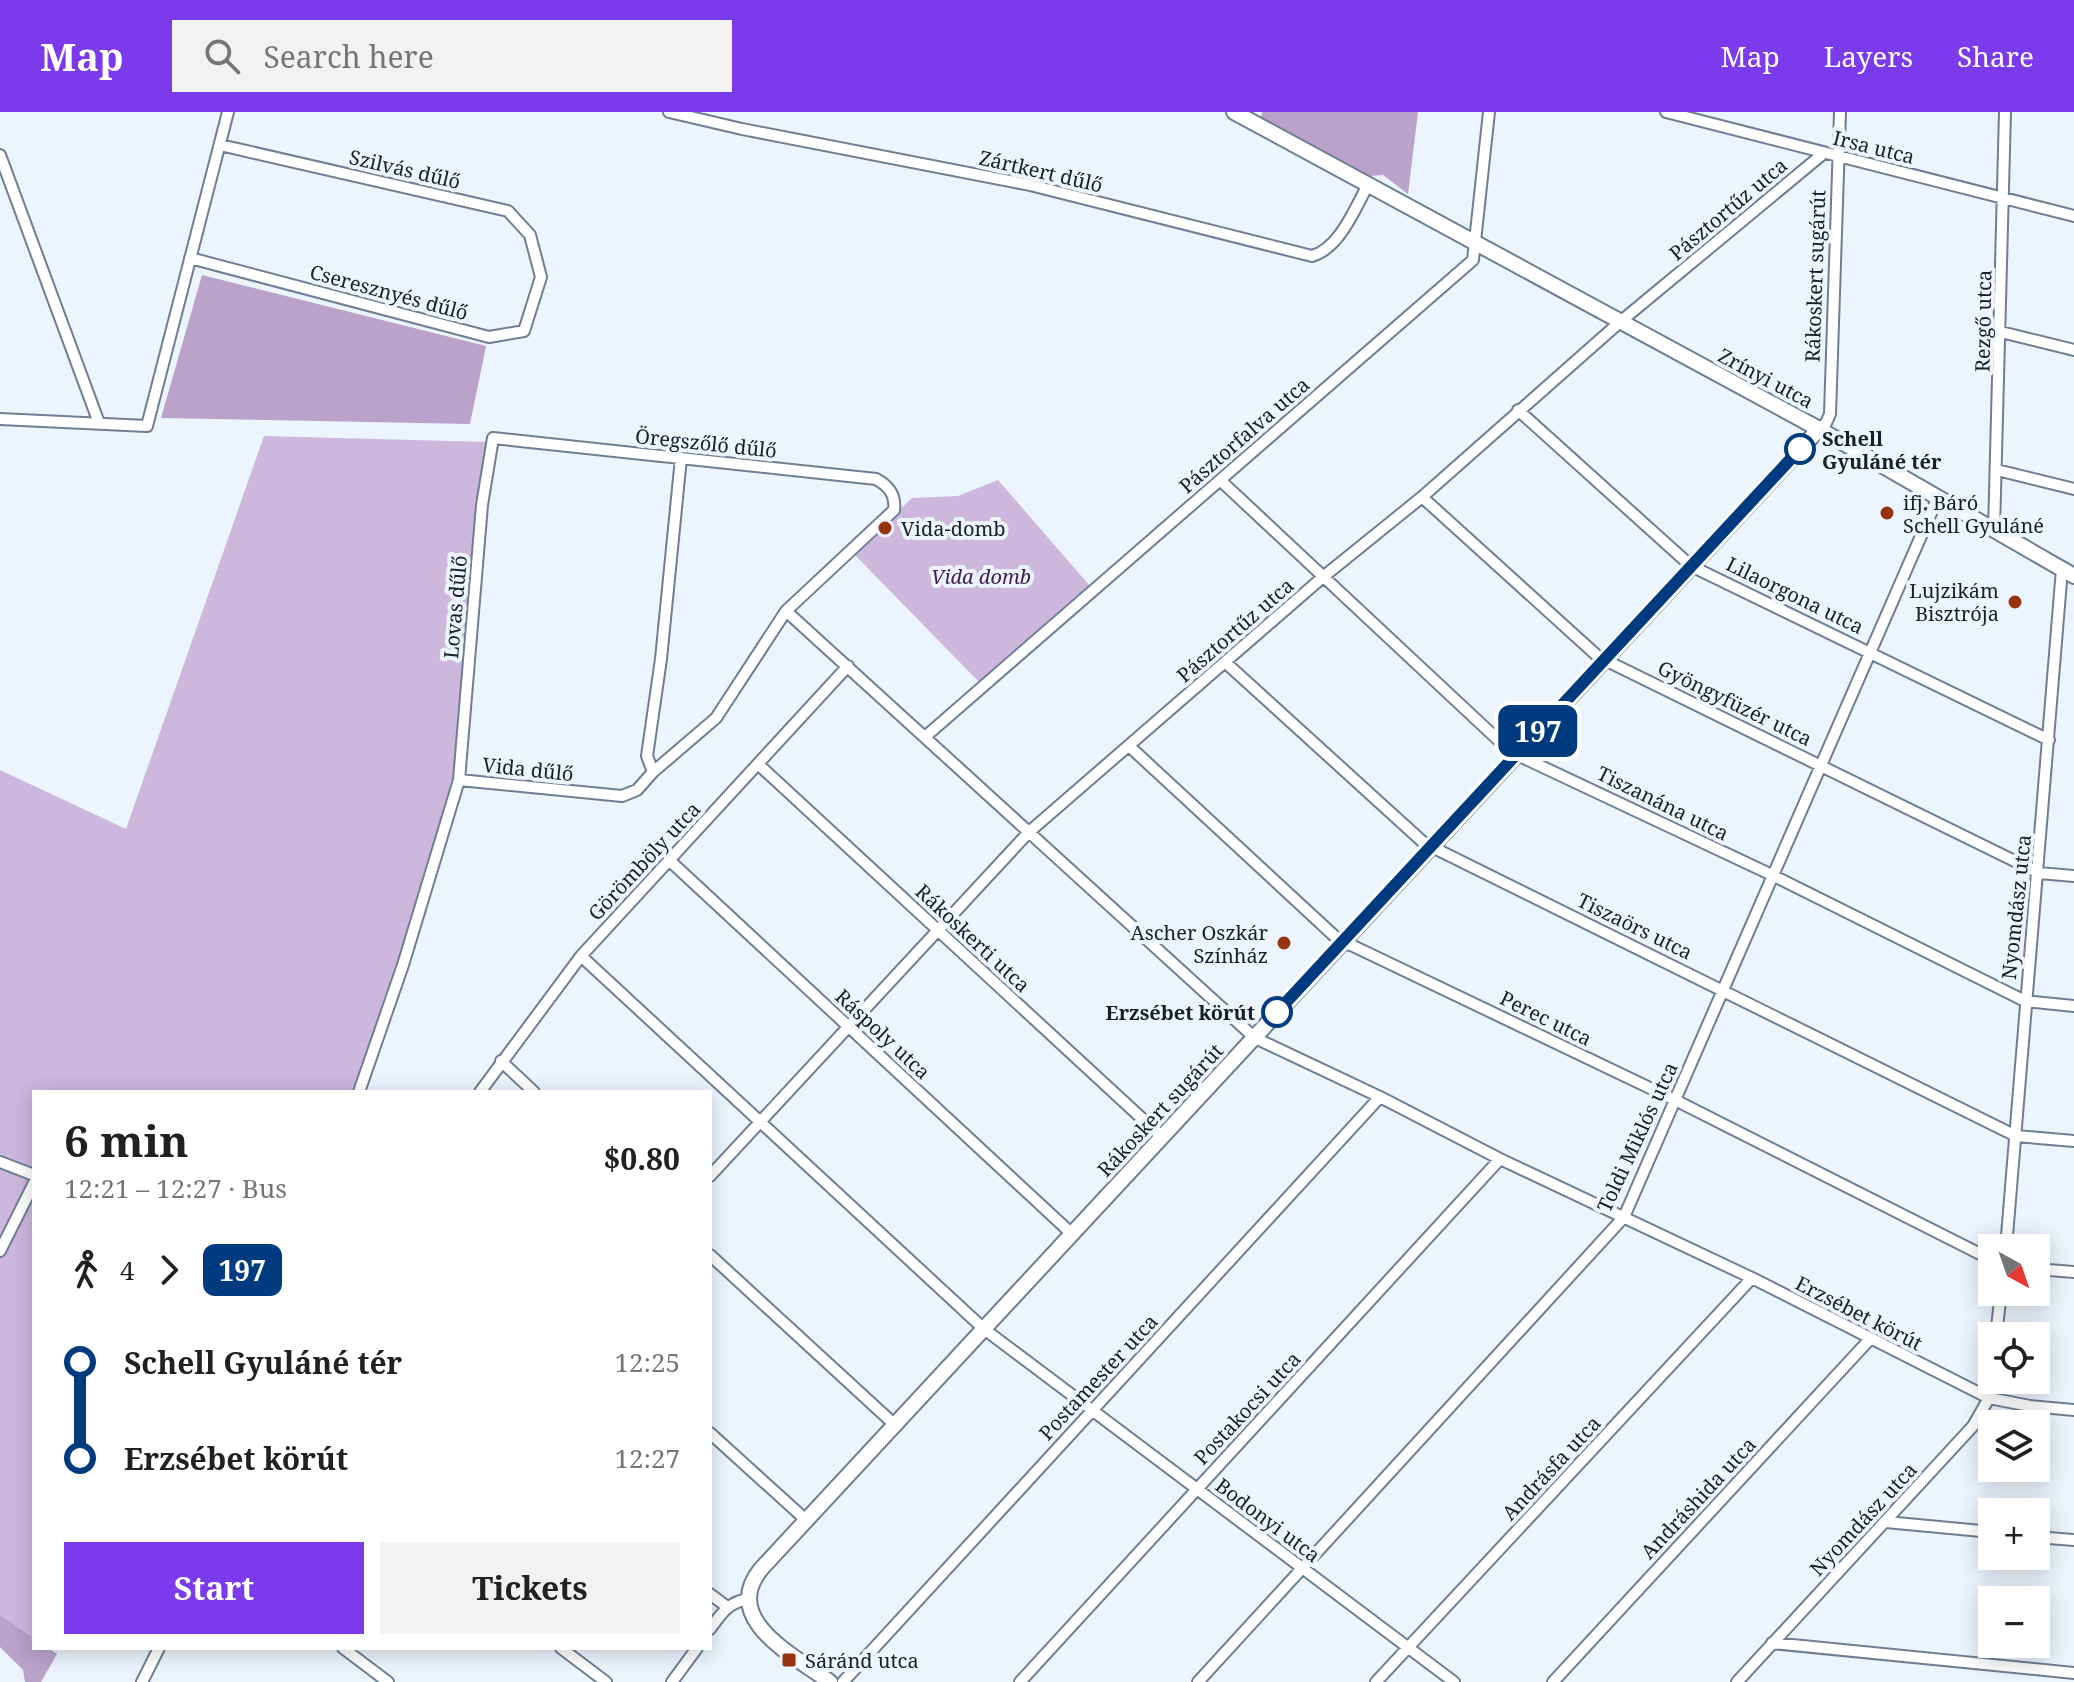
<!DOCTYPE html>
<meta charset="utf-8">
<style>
body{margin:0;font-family:"Noto Serif",serif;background:#f2f2f2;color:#202124;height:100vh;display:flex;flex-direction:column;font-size:30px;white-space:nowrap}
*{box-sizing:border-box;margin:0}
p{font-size:26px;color:#757577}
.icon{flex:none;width:44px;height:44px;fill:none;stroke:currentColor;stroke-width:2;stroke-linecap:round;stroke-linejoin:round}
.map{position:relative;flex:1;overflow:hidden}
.details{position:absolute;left:32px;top:978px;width:680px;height:560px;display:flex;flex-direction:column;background:#fff;border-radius:0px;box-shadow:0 4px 20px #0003}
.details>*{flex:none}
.badge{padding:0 16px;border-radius:12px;font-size:28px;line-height:52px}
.needle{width:52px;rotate:140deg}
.fabs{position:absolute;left:1978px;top:1122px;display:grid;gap:16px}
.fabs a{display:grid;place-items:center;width:72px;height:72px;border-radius:0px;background:#fff;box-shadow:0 4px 20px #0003;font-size:40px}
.map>.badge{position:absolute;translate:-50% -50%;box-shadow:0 0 0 4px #fff}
.legs{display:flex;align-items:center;gap:12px;height:88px;padding:0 32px;font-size:26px}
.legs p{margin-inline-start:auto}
.summary{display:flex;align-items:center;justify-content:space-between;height:136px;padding:0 32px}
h1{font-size:44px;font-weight:700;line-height:60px}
.cta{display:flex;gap:16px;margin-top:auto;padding:16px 32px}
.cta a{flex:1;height:92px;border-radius:0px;background:#7c3aed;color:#fff;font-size:32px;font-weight:700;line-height:92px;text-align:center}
.cta a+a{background:#f2f2f2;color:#202124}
ul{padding:0 32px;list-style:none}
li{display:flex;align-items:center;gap:28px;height:96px;font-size:30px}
li i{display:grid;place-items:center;width:12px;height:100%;margin:0 10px;background:currentColor}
li i::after{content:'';width:20px;height:20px;margin:-10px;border:6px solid;border-radius:50%;background:#fff}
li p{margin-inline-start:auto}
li:first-child i{background:linear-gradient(#0000 50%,currentColor 0)}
li:last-child i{background:linear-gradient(currentColor 50%,#0000 0)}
header{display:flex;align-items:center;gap:48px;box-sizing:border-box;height:112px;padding:0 40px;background:#7c3aed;color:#fff}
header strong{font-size:38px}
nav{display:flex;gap:44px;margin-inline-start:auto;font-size:28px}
.search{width:560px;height:72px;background:#f2f2f2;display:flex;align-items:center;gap:20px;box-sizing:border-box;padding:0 28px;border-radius:0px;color:#757577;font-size:30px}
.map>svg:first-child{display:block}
.green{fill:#cdb7dd}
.forest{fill:#baa2cb}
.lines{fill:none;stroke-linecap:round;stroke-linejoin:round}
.street-casing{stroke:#6e7f94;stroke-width:14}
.secondary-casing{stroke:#6e7f94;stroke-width:18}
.street{stroke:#fff;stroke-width:10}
.secondary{stroke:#fff;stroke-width:14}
.line-1-casing{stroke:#fff;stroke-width:18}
.line-1{stroke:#003b80;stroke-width:12}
.stop-1-dot{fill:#fff;stroke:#003b80;stroke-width:4}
.poi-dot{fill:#99320e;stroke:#ecf4fd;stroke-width:3}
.labels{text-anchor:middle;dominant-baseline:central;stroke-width:8;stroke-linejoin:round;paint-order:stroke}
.street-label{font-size:20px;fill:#181f27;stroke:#ecf4fd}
.stop-label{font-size:20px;font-weight:bold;fill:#181f27;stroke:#ecf4fd;text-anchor:start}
.poi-label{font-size:20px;fill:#181f27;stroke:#ecf4fd;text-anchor:start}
.park-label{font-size:20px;font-style:italic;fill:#402052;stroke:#ecf4fd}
</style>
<header>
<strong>Map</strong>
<div class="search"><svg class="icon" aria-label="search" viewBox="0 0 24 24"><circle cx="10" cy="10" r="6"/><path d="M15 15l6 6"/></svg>Search here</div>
<nav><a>Map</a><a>Layers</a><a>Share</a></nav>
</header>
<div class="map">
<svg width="2074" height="1570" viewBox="0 0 2074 1570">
<rect width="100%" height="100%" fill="#ecf4fd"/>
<path class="green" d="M264,324L488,330L455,659L403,853L353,980H34V1526L0,1503V658L126,717Z
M998,368L1090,474L980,571L854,442L912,386L958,384Z"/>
<path class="forest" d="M1262,0H1418L1408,82L1383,63L1370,64L1261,6Z
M202,163L486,234L470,312L161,306Z
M0,1503L34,1526V1536H48L57,1542L41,1570H25L23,1558L0,1535Z"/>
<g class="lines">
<defs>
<path id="street" d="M669,0L742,17L1030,73L1312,144C1340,136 1355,96 1368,73
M1666,0L2074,104
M0,43L99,311
M190,146L489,225L524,219L541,165L530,123L508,99L220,33
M2001,220L2074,238
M1518,298L1691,454L2049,628
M0,307L147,314L228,0
M1819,317L1826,311L1830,302L1840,0
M1997,358L2074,377
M1220,368L1511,640L1772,763L2025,889L2074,894
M1422,385L1603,549L1609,550L2039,761L2074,764
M1994,418L2005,0
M786,499L1255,926L1380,985L1500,1047L1752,1166L1989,1286L2030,1294L2074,1298
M1226,551L1424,731L2016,1024L2074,1029
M926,624L1473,148L1489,0
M1129,634L1343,832L1351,833L1675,988L1992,1148
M759,653L1162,1025
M653,660L647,644L661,547L681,346
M669,748L1072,1122
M581,844L984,1217L1454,1570
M501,949L534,980
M359,980L403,853L459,668L482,393L493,326L876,367C889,374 896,383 894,398L786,499L716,606L653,660L637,678L622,684L459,668
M480,980L581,844L848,554
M0,1050L34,1063
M710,1064L1029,720L1323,465L1422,385L1620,210L1824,41
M2006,1136L2062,457
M0,1139L34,1071
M710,1143L895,1313
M2036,1157L2074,1160
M1996,1224L2001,1180
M710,1321L806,1408
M1886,1410L1992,1420
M2036,1425L2074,1428
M710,1482L726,1494
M710,1517C722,1501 728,1490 749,1487
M1772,1531L2074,1561
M343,1536L388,1570
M561,1536L606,1570
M142,1570L159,1536
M672,1570L697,1536
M843,1570L1380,985
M1020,1570L1500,1047
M1198,1570L1624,1105L1938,385
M1376,1570L1752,1166
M1553,1570L1870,1227
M1737,1570L1973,1314L1989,1286L1992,1256"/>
<path id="secondary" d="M1234,0L1819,317L2074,464
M830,1570C795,1544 720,1508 761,1457L1819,317"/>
</defs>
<use href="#street" class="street-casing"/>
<use href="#secondary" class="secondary-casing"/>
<use href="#street" class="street"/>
<use href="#secondary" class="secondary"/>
</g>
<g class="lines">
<defs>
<path id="line-1" d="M1277,900L1800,337"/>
</defs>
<use href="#line-1" class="line-1-casing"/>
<use href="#line-1" class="line-1"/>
</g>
<g class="stop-1-dot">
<circle cx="1800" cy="337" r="14"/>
<circle cx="1277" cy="900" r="14"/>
</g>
<g class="poi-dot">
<circle cx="1887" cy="401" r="8"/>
<circle cx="885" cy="416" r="8"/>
<circle cx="2015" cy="490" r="8"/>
<circle cx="1284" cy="831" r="8"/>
<rect x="781" y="1540" width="16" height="16" rx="4"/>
</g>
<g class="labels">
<g class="street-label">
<text transform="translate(1874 35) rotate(14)">Irsa utca</text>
<text transform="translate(405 57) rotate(13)">Szilvás dűlő</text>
<text transform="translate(1041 59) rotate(13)">Zártkert dűlő</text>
<text transform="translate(1728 97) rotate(-40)">Pásztortűz utca</text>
<text transform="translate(1815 164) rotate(-88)">Rákoskert sugárút</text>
<text transform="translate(389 180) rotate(15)">Cseresznyés dűlő</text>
<text transform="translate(1983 209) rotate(-89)">Rezgő utca</text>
<text transform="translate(1766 266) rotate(28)">Zrínyi utca</text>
<text transform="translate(1244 323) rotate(-41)">Pásztorfalva utca</text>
<text transform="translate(706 331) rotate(6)">Öregszőlő dűlő</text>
<text transform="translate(1795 483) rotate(26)">Lilaorgona utca</text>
<text transform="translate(455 495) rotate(-85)">Lovas dűlő</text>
<text transform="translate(1235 518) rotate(-41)">Pásztortűz utca</text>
<text transform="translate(1735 591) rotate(26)">Gyöngyfüzér utca</text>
<text transform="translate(528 657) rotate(6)">Vida dűlő</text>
<text transform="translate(1663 691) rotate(26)">Tiszanána utca</text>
<text transform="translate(644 749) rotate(-47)">Görömböly utca</text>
<text transform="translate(2016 795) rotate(-84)">Nyomdász utca</text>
<text transform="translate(1635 814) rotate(26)">Tiszaörs utca</text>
<text transform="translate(973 826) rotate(43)">Rákoskerti utca</text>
<text transform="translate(1546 906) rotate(26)">Perec utca</text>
<text transform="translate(883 922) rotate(43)">Ráspoly utca</text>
<text transform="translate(1160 998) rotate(-47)">Rákoskert sugárút</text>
<text transform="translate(1637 1025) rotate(-65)">Toldi Miklós utca</text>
<text transform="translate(1859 1201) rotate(27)">Erzsébet körút</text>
<text transform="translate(1098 1265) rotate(-47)">Postamester utca</text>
<text transform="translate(1247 1296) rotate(-47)">Postakocsi utca</text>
<text transform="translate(1551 1356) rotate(-47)">Andrásfa utca</text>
<text transform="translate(1698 1386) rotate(-47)">Andráshida utca</text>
<text transform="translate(1863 1407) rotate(-47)">Nyomdász utca</text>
<text transform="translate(1268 1408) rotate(37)">Bodonyi utca</text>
</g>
<g class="stop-label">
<text x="1822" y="326">Schell<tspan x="1822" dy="23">Gyuláné tér</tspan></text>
<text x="1255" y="900" text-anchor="end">Erzsébet körút</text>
</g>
<g class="poi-label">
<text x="1903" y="390">ifj. Báró<tspan x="1903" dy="23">Schell Gyuláné</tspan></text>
<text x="901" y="416">Vida-domb</text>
<text x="1999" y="478" text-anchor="end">Lujzikám<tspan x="1999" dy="23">Bisztrója</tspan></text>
<text x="1268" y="820" text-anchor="end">Ascher Oszkár<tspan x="1268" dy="23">Színház</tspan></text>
<text x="805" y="1548">Sáránd utca</text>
</g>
<g class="park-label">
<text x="981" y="464">Vida domb</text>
</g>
</g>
</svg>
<div class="fabs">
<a><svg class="needle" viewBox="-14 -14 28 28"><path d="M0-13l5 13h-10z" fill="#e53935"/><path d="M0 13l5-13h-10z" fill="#757577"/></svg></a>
<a><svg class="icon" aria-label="locate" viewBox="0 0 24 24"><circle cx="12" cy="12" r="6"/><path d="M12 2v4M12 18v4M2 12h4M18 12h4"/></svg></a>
<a><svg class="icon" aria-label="layers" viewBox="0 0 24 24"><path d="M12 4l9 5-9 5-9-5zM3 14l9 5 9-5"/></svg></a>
<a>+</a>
<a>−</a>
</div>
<b class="badge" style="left:1538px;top:619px;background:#003b80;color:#fff">197</b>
<section class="details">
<div class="summary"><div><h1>6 min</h1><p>12:21 – 12:27 · Bus</p></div><b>$0.80</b></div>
<div class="legs"><svg class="icon" aria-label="walk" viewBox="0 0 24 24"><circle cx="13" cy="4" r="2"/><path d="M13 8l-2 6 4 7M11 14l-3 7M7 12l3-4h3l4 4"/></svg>4<svg class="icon" aria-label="forward" viewBox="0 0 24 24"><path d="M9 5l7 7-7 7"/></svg><b class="badge" style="background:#003b80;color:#fff">197</b></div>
<ul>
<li><i style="color:#003b80"></i><b>Schell Gyuláné tér</b><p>12:25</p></li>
<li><i style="color:#003b80"></i><b>Erzsébet körút</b><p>12:27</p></li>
</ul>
<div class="cta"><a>Start</a><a>Tickets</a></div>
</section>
</div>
